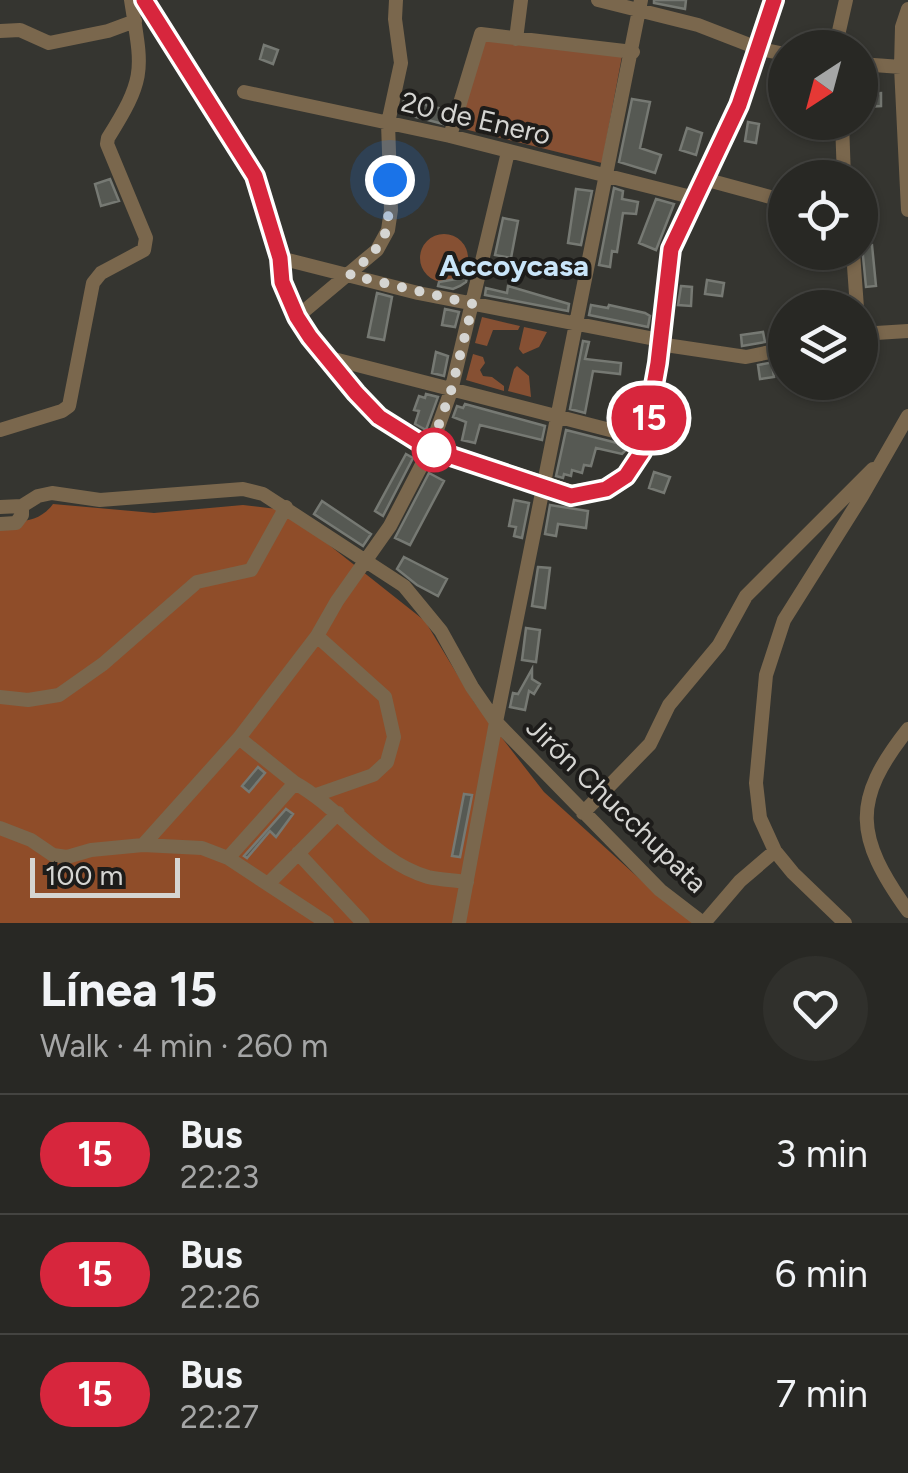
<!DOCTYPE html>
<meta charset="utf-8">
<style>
body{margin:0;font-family:Figtree,sans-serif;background:#30302c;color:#f1f3f6;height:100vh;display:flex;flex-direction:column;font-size:38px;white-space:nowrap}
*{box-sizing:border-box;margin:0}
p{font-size:32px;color:#a5a6a6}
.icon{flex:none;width:55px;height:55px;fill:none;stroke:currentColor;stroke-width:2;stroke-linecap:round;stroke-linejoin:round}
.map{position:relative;height:923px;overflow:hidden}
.drawer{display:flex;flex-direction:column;background:#282824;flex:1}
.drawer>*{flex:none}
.badge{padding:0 20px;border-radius:32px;font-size:35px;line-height:65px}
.needle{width:65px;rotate:216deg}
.buttons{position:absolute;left:768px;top:30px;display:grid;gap:20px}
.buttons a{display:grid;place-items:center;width:110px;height:110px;border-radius:50%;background:#282824;box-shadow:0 2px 8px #0004,0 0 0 2px #444441;font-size:50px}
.scale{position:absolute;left:30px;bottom:25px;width:150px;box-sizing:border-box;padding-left:10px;border:5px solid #d5d5d2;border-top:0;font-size:28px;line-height:35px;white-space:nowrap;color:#d5d5d2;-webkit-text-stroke:8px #1d1c1a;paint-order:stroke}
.you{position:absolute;width:50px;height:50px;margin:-25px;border:8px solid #fff;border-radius:50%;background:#1a73e8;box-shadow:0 0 0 15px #1a73e833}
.map>.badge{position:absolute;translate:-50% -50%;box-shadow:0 0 0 5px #fff}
.round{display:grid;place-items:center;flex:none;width:105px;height:105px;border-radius:52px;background:#30302c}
.headline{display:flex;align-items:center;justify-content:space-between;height:170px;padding:0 40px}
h1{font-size:48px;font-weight:700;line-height:75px}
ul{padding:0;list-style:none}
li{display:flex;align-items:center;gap:30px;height:120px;padding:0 40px;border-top:2px solid #444441}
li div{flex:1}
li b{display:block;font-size:38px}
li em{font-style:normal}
li .badge{min-width:110px;font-weight:700;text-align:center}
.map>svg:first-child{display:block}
.green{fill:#865033}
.forest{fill:#8f4d29}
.building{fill:#565953;stroke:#767973;stroke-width:2.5}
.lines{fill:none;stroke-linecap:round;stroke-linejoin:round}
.minor{stroke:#7a674d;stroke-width:14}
.highway{stroke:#daaa67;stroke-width:20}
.line-casing{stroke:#fff;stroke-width:22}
.line{stroke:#d7263d;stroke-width:15}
.walk{stroke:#d5d5d2;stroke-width:10;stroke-dasharray:0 18}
.stop-dot{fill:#fff;stroke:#d7263d;stroke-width:5}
.labels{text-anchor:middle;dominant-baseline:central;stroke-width:8;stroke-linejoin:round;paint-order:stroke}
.street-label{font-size:28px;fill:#d5d5d2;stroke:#1d1c1a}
.neighbourhood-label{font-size:30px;font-weight:bold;fill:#c9e5f9;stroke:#1d1c1a}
</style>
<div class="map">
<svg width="908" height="923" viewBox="0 0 908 923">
<rect width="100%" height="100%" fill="#353530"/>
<path class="green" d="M483,35L622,56L602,163L460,128Z
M420 258a24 24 0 1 1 48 0a24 24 0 1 1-48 0Z
M482,317L520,326L518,330H493L487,346L475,343Z
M524,327L547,332L539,347L523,354L519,349Z
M473,354L483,357L485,363L480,370L483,376L492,377L504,386V391L466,380Z
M517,366L529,376L531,397L508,391L514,369Z"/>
<path class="forest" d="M53,504L154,513L243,505L285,510L425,621L474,702L544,792L642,881L697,923H0V520C20,523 40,522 53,504Z"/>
<path class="building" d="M654,0H686L685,9L654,3Z
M264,45L278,50L273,64L260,59Z
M881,93V106L866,107L865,94Z
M632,99L650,102L640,148L661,155L655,173L619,162Z
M404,100L447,110L443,124L401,113Z
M748,122L759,124L756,143L745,141Z
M687,128L702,133L696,155L680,150Z
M110,179L119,201L101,206L95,184Z
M614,188L623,191L622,199L638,202L636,214L623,213L617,252L612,251L610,267L599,265Z
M576,189L592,191L581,245L568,243Z
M656,199L674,204L656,250L639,243Z
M503,218L518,221L511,258L495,255Z
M872,245L876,286L866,287L862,246Z
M467,265L470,266L466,282L460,286L453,289L438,286L439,282L456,279Z
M707,280L724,283L722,296L705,294Z
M508,286L569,304L568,311L485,295L486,288L507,293Z
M681,286L692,287L691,306L678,305Z
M377,293L392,297L384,340L368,337Z
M591,305L608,308L609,305L645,313L650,316L648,327L589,315Z
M445,309L459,312L455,327L442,325Z
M763,332L765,342L742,346L741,335Z
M583,341L589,342L585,359L621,363L620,374L593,371L585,413L570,409Z
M436,352L448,356L444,376L432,373Z
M785,360V363L772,365L774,377L760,379L758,365Z
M426,394L438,397L426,430L415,424L419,411L414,410L419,396L425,398Z
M628,395L638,396L634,421L625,420Z
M465,404L545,426L542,440L480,425L475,443L462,440L466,422L453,417L457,406L463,408Z
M566,430L629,446V447L622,454L596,448L591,466L584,465L582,473L572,470L571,476L564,474L563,478L556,476Z
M406,454L413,458L383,516L375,511Z
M654,472L670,477L664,493L649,488Z
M429,473L444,481L410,545L395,538Z
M514,500L529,503L522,538L514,536L516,527L509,526Z
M322,501L371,534L363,546L314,514Z
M550,505L588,511L586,528L558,524L556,536L545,534Z
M404,557L447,579L438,596L417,585L397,569Z
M538,567L550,568L545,608L532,606Z
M526,628L540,630L536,662L522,660Z
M532,669V679L540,684L534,694L529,691L525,710L510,707L513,693L518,694Z
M258,767L265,773L249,792L242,786Z
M464,794L472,795L460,857L452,856Z
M286,809L293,814L276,837L270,831L247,858L244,856Z"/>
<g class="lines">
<path class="minor" d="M598,0L698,25L760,49L785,54
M641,0L496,722L660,890L703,923
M908,9L902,27L901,67L908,210
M0,31L20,30L49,43L108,31L135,21
M516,39L521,0
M840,48L839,31L846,0
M860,64L901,67
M244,92L450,136L695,198
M842,122L844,178
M450,136L481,34L633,52
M704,179L785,201
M853,252L857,308
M280,258L418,293L660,340
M297,317L377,250L388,230L391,210L388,123L401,63L395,19L396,0
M860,334L908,331
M659,344L746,357L785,349
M326,357L645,439
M0,430L62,411L69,406L93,283L101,273L144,250L146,238L107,144L108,138C147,76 142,70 131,0
M0,507L22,506L38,496L52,493L100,500L243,489L263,494L404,586L441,631L472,687L496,722L459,923
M0,524L16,523L22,515V506
M0,697L28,700L59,695L103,664L197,582L251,570L286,507
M908,729C851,801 855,837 908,911
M239,738L295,783
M316,795L373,775L387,762L394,737L385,697L317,636
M583,813L650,744L669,705L719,645L746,596L873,469
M0,828L31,840L53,855L67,857L91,850L143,845L202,848L228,858L327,923
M143,845L239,738L317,636L337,601L390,526L430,449L451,391L508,152
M298,853L363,923
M228,858L295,783C342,809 375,862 428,877C440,880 454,880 467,882
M268,884L338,813
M704,923L740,881L775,851
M845,923L793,873L775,851L760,818L756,783L766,675L784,620L862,496L908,416"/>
<path class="highway" d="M144,0L255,176L280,258L282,282L297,317L310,337L356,393L379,417L430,449L571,495L606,489L626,476L642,452L658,363L671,249L739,105L774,0"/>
</g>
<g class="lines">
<defs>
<path id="line" d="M144,0L255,176L280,258L282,282L297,317L310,337L356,393L379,417L430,449L571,496L606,489L626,476L642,452L658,363L671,249L739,105L774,0"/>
</defs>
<use href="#line" class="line-casing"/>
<use href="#line" class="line"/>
<path class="walk" d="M390,180C386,236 395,233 350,275L473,304L451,391L430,449L434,450"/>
</g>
<circle class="stop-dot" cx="434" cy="450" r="20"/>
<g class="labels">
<g class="street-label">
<text transform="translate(476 118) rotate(13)">20 de Enero</text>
<text transform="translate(617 805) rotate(44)">Jirón Chucchupata</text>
</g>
<g class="neighbourhood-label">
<text x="514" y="265">Accoycasa</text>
</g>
</g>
</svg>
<div class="buttons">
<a><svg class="needle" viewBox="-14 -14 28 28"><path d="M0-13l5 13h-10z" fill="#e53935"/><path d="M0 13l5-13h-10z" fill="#a5a6a6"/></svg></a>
<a><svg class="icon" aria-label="locate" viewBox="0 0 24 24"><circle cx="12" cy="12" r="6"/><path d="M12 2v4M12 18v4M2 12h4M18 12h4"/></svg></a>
<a><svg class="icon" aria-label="layers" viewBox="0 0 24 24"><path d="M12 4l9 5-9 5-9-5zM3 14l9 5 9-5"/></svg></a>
</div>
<div class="scale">100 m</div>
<div class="you" style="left:390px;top:180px"></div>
<b class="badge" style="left:649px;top:418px;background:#d7263d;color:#fff">15</b>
</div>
<section class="drawer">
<div class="headline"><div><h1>Línea 15</h1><p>Walk · 4 min · 260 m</p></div><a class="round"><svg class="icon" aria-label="heart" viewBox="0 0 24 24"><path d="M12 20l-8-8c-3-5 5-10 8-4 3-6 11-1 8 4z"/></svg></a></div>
<ul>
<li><span class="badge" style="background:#d7263d;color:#fff">15</span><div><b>Bus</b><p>22:23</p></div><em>3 min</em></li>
<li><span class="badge" style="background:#d7263d;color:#fff">15</span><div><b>Bus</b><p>22:26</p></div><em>6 min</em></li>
<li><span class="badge" style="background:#d7263d;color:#fff">15</span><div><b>Bus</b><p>22:27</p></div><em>7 min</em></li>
</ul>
</section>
